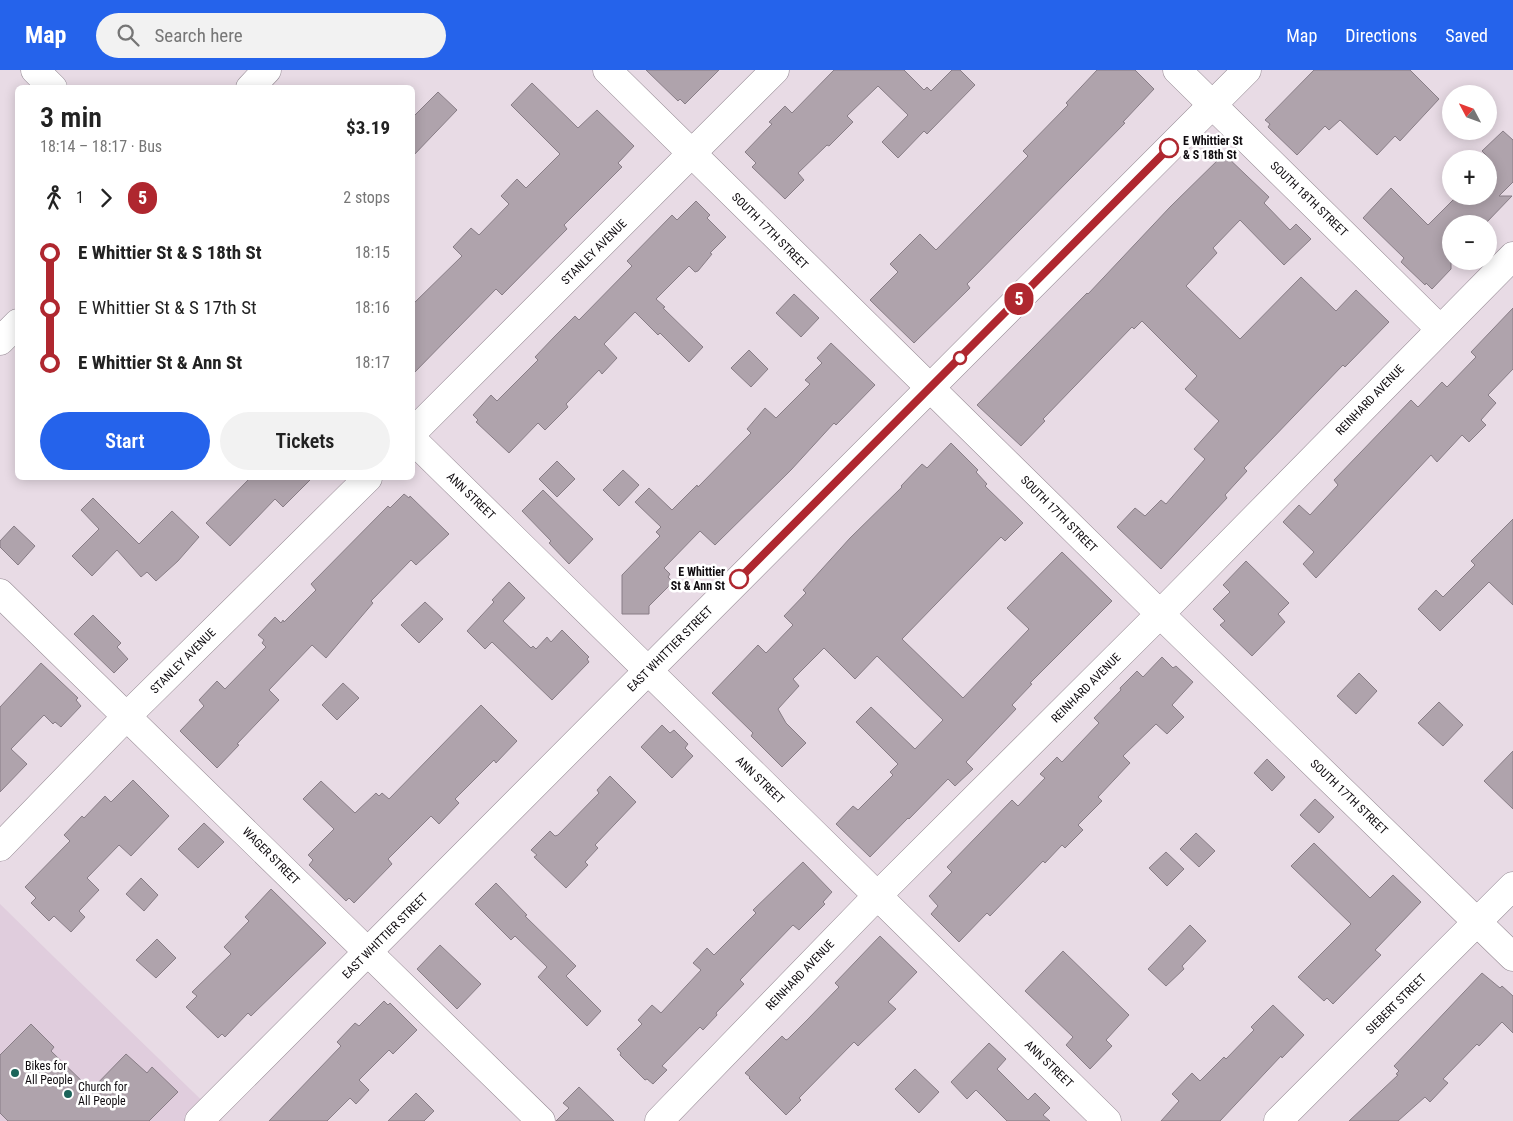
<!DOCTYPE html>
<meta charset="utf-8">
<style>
body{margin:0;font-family:"Roboto Condensed",sans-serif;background:#f2f2f2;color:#222;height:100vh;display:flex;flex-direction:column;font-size:19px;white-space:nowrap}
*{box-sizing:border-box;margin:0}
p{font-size:16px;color:#767676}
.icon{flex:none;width:28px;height:28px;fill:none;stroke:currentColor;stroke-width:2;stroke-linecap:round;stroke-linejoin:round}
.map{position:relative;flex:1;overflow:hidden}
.drawer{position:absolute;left:15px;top:15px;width:400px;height:395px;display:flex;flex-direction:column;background:#fff;border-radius:8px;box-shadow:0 2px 12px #0003}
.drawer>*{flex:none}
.badge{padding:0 10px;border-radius:16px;font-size:18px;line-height:32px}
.needle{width:32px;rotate:311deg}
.tools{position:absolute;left:1442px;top:15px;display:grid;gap:10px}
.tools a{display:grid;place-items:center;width:55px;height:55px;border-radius:50%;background:#fff;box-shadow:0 2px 12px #0003;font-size:25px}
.map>.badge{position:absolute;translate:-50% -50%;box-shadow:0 0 0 2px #fff}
.legs{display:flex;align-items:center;gap:8px;height:55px;padding:0 25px;font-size:16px}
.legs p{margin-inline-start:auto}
.headline{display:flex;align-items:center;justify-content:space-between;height:85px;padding:0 25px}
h1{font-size:28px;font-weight:600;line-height:38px}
.button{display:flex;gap:10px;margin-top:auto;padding:10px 25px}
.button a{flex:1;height:58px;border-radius:30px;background:#2563eb;color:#fff;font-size:20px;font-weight:600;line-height:58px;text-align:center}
.button a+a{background:#f2f2f2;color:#222}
ul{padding:0 25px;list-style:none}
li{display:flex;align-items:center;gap:18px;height:55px;font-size:19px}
li i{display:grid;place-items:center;width:8px;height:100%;margin:0 6px;background:currentColor}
li i::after{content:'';width:12px;height:12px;margin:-6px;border:4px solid;border-radius:50%;background:#fff}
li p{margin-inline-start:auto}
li:first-child i{background:linear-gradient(#0000 50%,currentColor 0)}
li:last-child i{background:linear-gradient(currentColor 50%,#0000 0)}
header{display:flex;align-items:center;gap:30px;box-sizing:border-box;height:70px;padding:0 25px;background:#2563eb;color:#fff}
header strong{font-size:24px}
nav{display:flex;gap:28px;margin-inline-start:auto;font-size:18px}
.search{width:350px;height:45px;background:#f2f2f2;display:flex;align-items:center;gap:12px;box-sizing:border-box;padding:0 18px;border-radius:28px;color:#767676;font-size:19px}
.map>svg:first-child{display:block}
.built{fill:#e0cddd}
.building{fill:#afa3ac;stroke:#887d86}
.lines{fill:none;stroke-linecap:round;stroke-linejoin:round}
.minor-casing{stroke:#938791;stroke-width:29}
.tertiary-casing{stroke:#938791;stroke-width:29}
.minor{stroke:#fff;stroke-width:28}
.tertiary{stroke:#fff;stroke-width:28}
.line-1-casing{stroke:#fff;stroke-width:11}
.line-1{stroke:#af272f;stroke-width:8}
.stop-1-dot{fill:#fff;stroke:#af272f;stroke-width:2.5}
.poi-dot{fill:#1b645a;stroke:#fff;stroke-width:2}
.labels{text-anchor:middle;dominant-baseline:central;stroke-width:5;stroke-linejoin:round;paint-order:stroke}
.stop-label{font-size:12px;font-weight:bold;fill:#0f0b0f;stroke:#fff;text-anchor:start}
.street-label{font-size:12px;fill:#0f0b0f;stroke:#fff}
.poi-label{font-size:12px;fill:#0f0b0f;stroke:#fff;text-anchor:start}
</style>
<header>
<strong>Map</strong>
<div class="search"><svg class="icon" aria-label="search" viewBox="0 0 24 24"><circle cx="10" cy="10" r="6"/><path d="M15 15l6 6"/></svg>Search here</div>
<nav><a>Map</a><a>Directions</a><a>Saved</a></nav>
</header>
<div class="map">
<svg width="1513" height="1051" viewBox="0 0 1513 1051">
<rect width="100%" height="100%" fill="#e8dbe5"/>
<path class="built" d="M0,834L55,888L223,1051H0Z"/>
<path class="building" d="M646,0H719L685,34L680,29L678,31Z
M834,0H904L924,20L927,17L931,21L952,0H960L975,15L927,64L924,61L898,88L882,72L908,45L878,16L847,46L853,52L829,76L827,75L798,103L804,110L785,129L752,97L756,93L745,82L772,54L769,52L785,36L792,43Z
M1097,0H1135L1154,19L1123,52L1125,53L967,214L970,218L914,273L870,230L898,202L890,194L920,164L936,180L1028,86L1023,81L1068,35L1066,33Z
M1314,0H1410L1439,29L1400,71L1395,66L1377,85L1340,50L1329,60L1325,56L1297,85L1268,57L1270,54L1265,50Z
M532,13L578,58L597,40L634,76L618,93L622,97L564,155L567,159L502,225L496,219L412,305V235L462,186L453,177L471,158L479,165L509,134L501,126L517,109L526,118L560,84L511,35Z
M438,22L457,40L412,87V48Z
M1503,61L1513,70V112L1499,126H1512L1485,154H1451V199L1432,219L1426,213L1425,215L1401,192L1404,188L1363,148L1391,118L1428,155L1457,126H1489V88L1482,81Z
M1224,84L1269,127L1264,133L1290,160L1296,154L1311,169L1284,195L1240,150L1213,178L1217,183L1186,216L1240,269L1301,207L1336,241L1356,220L1389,252L1345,297L1343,295L1244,398L1247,401L1225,425L1227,428L1161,499L1117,457L1135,438L1145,446L1161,430L1166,434L1205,389L1194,379L1219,351L1185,319L1197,306L1142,251L1134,259L1132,257L1043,349L1045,351L1021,376L977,335L1087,223L1088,224L1170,137Z
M696,131L710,145L707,148L726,167L710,183L712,184L698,201L695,202L689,196L656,229L665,237L663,238L703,277L689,292L660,263L658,265L635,242L604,274L617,288L602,304L599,300L566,334L568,337L545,360L538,353L509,383L476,352L478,350L473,345L491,325L497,331L538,290L535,287L555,266L575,246L579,250L632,196L627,191L672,145L677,150Z
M794,224L819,248L801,267L776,243Z
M1513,238V299L1488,325L1496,333L1481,350L1486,355L1469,372L1462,365L1437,392L1431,385L1316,508L1303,494L1314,482L1283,452L1299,435L1310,445L1338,415L1334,410L1411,330L1418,337L1442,312L1447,317L1476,287L1471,282Z
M831,273L875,315L836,355L834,353L791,400L715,475L700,461L664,498L670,504L668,507L673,512L649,536V544H622V505L660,466L656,462L661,457L635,432L649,418L672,440L697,415L698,417L751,363L747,359L765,338L776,348L810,314L805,310L822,293L817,288Z
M749,280L768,299L751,317L731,298Z
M951,373L978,400L976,402L987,414L985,416L1023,453L1005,471L1001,467L902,569L963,628L1029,559L1007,538L1062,482L1112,531L1030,613L1032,614L1012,635L1016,639L966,692L973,699L955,716L948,709L909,749L908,748L870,787L836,754L853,736L858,740L893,705L890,702L898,694L856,652L871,637L915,679L943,650L877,586L855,609L824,578L793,609L799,616L778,639L786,653L806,673L782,697L751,666L753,663L712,623L758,575L766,583L793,555L784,546L806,523L803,520L850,468L902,417L901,416L922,394L927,398Z
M557,391L575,409L557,427L539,409Z
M623,400L639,415L619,436L603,420Z
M250,408H312L283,437L275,429L230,476L206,453Z
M543,420L593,469L569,494L549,473L551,471L522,441Z
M404,424L409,428L410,426L449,464L416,495L411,490L371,531L373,533L326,588L312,575L269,620L279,630L237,674L239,675L217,698L180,661L204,636L199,630L217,611L225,619L266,577L262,573L264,570L258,565L275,547L281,553L283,550L284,552L316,520L311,514L388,436L390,438Z
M93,428L139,474L172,441L199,467L178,491L156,511L147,502L141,507L117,480L92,506L72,486L99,459L81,440Z
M1513,449V535L1489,512L1440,561L1418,539L1436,520L1443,527L1475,495L1471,491Z
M14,456L35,476L18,495L0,477V471Z
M1246,491L1289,533L1278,544L1285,552L1252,586L1220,555L1225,551L1213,539L1230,522L1223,515Z
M509,512L525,528L503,551L531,578L533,576L536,579L547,567L551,572L562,560L589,587L587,589L589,592L552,630L492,572L485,579L467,561L494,532L492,530Z
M425,532L443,549L419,573L401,555Z
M93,545L121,573L117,577L128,589L114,603L74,564Z
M1162,587L1173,598L1176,596L1193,612L1172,635L1184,647L1167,664L1156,654L1123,686L1130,693L1098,727L1102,731L1078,755L1083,760L1065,778L1062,775L1045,793L1043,791L990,846L987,843L959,872L931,844L938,836L929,826L952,802L947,797L1012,730L1018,736L1045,708L1040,704L1057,687L1062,692L1099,653L1094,648L1121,620L1120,618L1137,601L1143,607Z
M41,593L78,628L76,630L81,636L61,657L55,652L53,654L44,645L11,679L27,694L0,722V637Z
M1359,603L1377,621L1356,644L1337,626Z
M343,613L359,628L337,650L322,635Z
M1439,632L1463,655L1443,676L1418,653Z
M481,635L517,671L496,693L494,690L455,729L459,733L439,754L431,746L388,789L392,794L354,833L349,828L346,831L309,795L313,790L308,785L334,759L303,729L321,711L355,743L376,723L379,726L382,723L389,729Z
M662,655L670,663L674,660L688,674L685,678L693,686L672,708L641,677Z
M1513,681V739L1484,711Z
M1267,689L1285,707L1272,721L1254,703Z
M610,706L636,732L595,775L598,778L585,792L588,795L566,818L534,787L537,785L531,780L550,761L555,766L558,765L599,723L597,720Z
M133,710L169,746L131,786L119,775L87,808L99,820L79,841L85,847L71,862L54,846L49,851L31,833L36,828L25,817L70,771L64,765L82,746L84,748L105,726L111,732Z
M1315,729L1334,747L1319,763L1300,745Z
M204,753L224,772L198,798L178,779Z
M1196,763L1215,781L1199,797L1180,779Z
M1314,773L1370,828L1393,805L1421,832L1375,880L1381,885L1333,934L1327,928L1324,931L1298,907L1351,854L1291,796Z
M1166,782L1184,799L1167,816L1149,798Z
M803,792L832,822L823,832L825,834L799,860L793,855L740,910L744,914L716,943L717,945L703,960L700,957L662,996L667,1000L653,1014L647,1009L645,1010L620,985L621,983L617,979L642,954L638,950L652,935L661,943L701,900L693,893L707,878L714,885L756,843L753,840Z
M141,808L158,825L144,841L126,824Z
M496,813L527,845L525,846L576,896L566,906L601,941L587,956L538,907L547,897L515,866L511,870L475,834Z
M271,819L326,873L251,946L248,943L225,967L222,964L218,968L186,937L197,926L192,922L231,884L224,877L249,851L245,847Z
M1190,855L1206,871L1182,896L1184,899L1166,916L1148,899Z
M880,866L917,902L888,932L896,939L858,976L854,972L799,1028L801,1030L786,1045L749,1008L750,1007L745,1003L782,966L786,970L788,969L808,949L839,917L835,913Z
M157,869L176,888L156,908L136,890Z
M440,875L481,914L457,939L417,899Z
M1063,881L1129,945L1106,970L1112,976L1090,999L1066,975L1073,967L1025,921Z
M1482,903L1500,918L1502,916L1513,926V963L1502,952L1479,976L1477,974L1443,1009L1448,1013L1430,1032L1425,1027L1398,1051H1349L1398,1005L1396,1004L1399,1001L1394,996Z
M384,931L388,935L390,933L417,960L393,984L389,980L359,1010L369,1020L356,1034L350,1028L327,1051H269L341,976L337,972L355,953L359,956Z
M1273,935L1304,965L1282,988L1281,986L1220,1051H1161L1179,1031L1172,1024L1192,1003L1200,1011L1224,987L1226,989L1254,960L1251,957Z
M31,954L54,977L51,981L91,1020L126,984L147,1003L152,997L178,1022L149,1051H8L0,1043V985Z
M989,973L1006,989L997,999L1028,1030L1035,1023L1050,1038L1043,1045L1050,1051H1007L976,1020L967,1029L951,1012Z
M915,999L939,1022L919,1043L895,1019Z
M579,1017L614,1051H556L569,1038L563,1033Z
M416,1023L434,1041L424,1051H388Z"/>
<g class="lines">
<defs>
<path id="minor" d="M35,0L53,18
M607,0L1160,544L1513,887
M1177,0L1440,259
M250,18L267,0
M0,271L18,253
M412,363L775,0
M412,369L1107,1051
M0,523L541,1051
M0,777L127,646L368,408
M659,1051L878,825L1160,544L1513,186
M1278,1051L1513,816"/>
<path id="tertiary" d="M199,1051L1247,0"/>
</defs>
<use href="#minor" class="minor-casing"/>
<use href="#tertiary" class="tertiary-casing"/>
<use href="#minor" class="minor"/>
<use href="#tertiary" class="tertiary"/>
</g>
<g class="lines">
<defs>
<path id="line-1" d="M739,509L1169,78"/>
</defs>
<use href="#line-1" class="line-1-casing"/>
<use href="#line-1" class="line-1"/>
</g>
<g class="stop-1-dot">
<circle cx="1169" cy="78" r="9"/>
<circle cx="960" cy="288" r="6"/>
<circle cx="739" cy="509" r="9"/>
</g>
<g class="poi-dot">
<circle cx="15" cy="1003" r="5"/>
<circle cx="68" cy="1024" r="5"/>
</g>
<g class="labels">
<g class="stop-label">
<text x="1183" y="71">E Whittier St<tspan x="1183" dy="14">&amp; S 18th St</tspan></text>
<text x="725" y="502" text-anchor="end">E Whittier<tspan x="725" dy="14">St &amp; Ann St</tspan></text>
</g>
<g class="street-label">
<text transform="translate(1309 129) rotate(44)">SOUTH 18TH STREET</text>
<text transform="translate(770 161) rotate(45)">SOUTH 17TH STREET</text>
<text transform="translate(594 182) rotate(-45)">STANLEY AVENUE</text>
<text transform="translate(1370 330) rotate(-46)">REINHARD AVENUE</text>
<text transform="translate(471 426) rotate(44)">ANN STREET</text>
<text transform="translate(1059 444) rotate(45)">SOUTH 17TH STREET</text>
<text transform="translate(670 579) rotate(-45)">EAST WHITTIER STREET</text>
<text transform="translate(183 591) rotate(-45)">STANLEY AVENUE</text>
<text transform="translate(1086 618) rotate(-45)">REINHARD AVENUE</text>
<text transform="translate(760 710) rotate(44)">ANN STREET</text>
<text transform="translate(1349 727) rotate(44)">SOUTH 17TH STREET</text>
<text transform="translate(271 786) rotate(45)">WAGER STREET</text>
<text transform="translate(385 866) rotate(-45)">EAST WHITTIER STREET</text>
<text transform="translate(800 905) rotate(-46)">REINHARD AVENUE</text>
<text transform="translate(1396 934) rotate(-45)">SIEBERT STREET</text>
<text transform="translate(1049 994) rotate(44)">ANN STREET</text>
</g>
<g class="poi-label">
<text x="25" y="996">Bikes for<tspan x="25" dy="14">All People</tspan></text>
<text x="78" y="1017">Church for<tspan x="78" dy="14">All People</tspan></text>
</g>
</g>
</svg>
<div class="tools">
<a><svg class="needle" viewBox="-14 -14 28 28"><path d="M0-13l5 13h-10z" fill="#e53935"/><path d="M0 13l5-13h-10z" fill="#767676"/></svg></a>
<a>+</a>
<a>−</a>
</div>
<b class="badge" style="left:1019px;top:229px;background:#af272f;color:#fff">5</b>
<section class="drawer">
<div class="headline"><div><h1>3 min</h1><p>18:14 – 18:17 · Bus</p></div><b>$3.19</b></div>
<div class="legs"><svg class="icon" aria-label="walk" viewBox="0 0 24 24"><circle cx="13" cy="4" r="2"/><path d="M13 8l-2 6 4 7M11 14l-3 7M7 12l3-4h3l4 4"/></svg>1<svg class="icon" aria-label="forward" viewBox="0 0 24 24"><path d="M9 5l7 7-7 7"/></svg><b class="badge" style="background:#af272f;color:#fff">5</b><p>2 stops</p></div>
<ul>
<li><i style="color:#af272f"></i><b>E Whittier St &amp; S 18th St</b><p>18:15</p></li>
<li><i style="color:#af272f"></i><span>E Whittier St &amp; S 17th St</span><p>18:16</p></li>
<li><i style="color:#af272f"></i><b>E Whittier St &amp; Ann St</b><p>18:17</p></li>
</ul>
<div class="button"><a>Start</a><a>Tickets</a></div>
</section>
</div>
